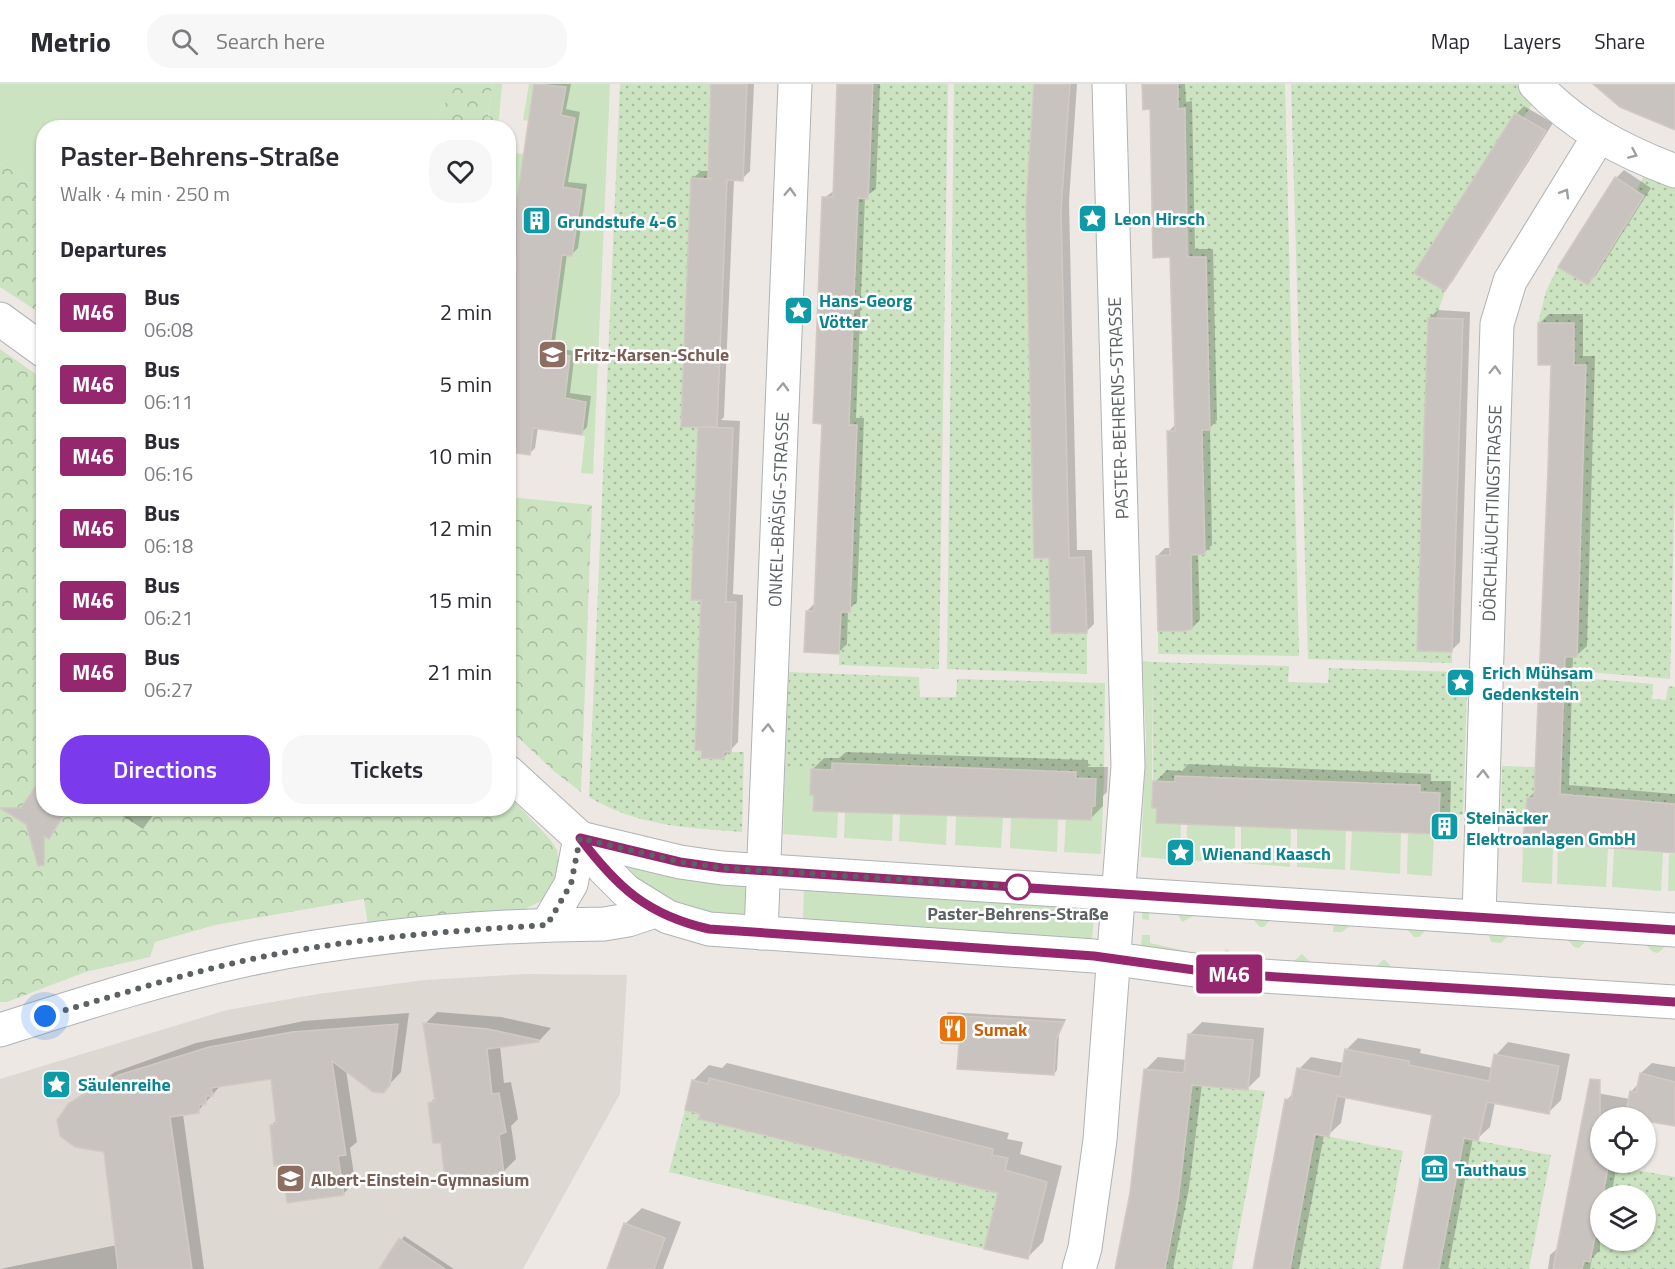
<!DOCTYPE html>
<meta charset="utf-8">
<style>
body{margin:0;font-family:"Titillium Web",sans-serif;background:#f7f7f7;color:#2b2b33;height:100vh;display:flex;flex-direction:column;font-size:22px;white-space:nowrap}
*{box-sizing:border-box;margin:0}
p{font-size:20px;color:#7c7c81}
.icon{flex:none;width:33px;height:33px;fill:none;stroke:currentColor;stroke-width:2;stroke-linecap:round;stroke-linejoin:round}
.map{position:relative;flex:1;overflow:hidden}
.panel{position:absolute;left:36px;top:36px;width:480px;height:696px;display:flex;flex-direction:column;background:#fff;border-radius:24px;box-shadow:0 2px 4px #0004}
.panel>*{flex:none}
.badge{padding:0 12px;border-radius:4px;font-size:21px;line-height:39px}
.fabs{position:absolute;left:1590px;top:1023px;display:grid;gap:12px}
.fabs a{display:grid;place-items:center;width:66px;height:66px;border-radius:50%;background:#fff;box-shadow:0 2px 4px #0004;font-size:30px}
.you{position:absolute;width:30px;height:30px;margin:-15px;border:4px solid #fff;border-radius:50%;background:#1a73e8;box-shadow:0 0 0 9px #1a73e833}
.map>.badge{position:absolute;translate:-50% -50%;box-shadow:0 0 0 3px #fff}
h2{padding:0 24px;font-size:22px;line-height:54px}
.round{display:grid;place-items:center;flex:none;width:63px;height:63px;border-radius:24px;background:#f7f7f7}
.overview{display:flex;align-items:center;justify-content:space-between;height:102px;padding:0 24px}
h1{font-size:28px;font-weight:600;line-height:45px}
.button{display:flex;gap:12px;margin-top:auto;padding:12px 24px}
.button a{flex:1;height:69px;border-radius:24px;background:#7c3aed;color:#fff;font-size:24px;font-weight:600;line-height:69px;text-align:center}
.button a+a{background:#f7f7f7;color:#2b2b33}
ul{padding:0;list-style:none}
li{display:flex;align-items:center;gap:18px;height:72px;padding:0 24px}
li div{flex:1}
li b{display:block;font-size:22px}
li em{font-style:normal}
li .badge{min-width:66px;font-weight:700;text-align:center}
header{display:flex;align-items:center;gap:36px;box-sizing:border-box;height:84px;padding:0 30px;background:#fff;border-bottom:2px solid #e1e1e2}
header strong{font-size:28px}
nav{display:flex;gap:33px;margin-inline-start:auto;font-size:21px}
.search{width:420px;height:54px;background:#f7f7f7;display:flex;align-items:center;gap:15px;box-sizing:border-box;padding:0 21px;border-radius:24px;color:#7c7c81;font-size:22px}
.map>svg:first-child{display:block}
.education{fill:#ddd8d2}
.grass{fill:#cbe3c1}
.forest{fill:url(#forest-crowns)}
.garden{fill:url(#garden-dots)}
.shadow{fill:#0003}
.building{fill:#c9c3c0;stroke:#d2c9c2;stroke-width:1.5}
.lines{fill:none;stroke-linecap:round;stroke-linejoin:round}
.minor-casing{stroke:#afb3b5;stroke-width:35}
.minor{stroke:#fff;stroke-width:33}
.oneway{stroke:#9da0a1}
.line-casing{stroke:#fff;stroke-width:14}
.line{stroke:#95276e;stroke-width:9}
.walk{stroke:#5c6163;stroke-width:6;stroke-dasharray:0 10.8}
.stop-dot{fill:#fff;stroke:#95276e;stroke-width:3}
.labels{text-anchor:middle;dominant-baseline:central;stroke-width:5;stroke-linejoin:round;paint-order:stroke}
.culture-label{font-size:18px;font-weight:bold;fill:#0d838f;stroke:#fff;text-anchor:start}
.education-label{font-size:18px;font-weight:bold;fill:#785e54;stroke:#fff;text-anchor:start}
.street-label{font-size:18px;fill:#5c6163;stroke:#fff}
.stop-label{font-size:18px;font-weight:bold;fill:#5c6163;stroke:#fff}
.food-label{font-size:18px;font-weight:bold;fill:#c56008;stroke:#fff;text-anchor:start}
</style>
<header>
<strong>Metrio</strong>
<div class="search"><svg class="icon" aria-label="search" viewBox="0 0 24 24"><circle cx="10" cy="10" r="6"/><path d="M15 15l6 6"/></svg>Search here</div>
<nav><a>Map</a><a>Layers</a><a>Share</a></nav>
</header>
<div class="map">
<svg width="1675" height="1185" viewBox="0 0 1675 1185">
<defs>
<pattern id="forest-crowns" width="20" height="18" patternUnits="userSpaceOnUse" patternTransform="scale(1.5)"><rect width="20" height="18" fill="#cbe3c1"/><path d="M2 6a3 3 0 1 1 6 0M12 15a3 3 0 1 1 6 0" fill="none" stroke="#a8bba0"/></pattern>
<pattern id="garden-dots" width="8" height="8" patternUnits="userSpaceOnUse" patternTransform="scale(1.5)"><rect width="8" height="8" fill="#cbe3c1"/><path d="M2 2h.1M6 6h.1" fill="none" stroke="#a8bba0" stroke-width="1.8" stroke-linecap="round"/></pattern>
</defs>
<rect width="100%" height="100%" fill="#ede8e4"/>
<path class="education" d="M527,890L627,891L620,1010L523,1185H0V995L227,926L318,910L425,896Z"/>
<path class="grass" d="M0,0H454L457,2L431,43L44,44L43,107L0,79Z
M492,0H502L499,34L488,33Z
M529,0H534L529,37L523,36Z
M547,0H610L593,390L581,389L585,352L582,351L586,318L551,312L566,303L570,272L546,269L559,171L572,172L582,106L561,103L575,34L561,31L566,3Z
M513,69L524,70L516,126L509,125Z
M509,179L516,180L510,217H509Z
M1142,577L1152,578V724H1157L1156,739L1181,740L1180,776L1141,773L1146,654Z
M785,685H811L810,711H814L813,726L838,727L837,754L783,750Z
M1096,695H1104L1101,770L1064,768L1066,735L1091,736L1092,722H1095Z
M845,727L893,729L892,757L844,754Z
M900,729L947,731L946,761L899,757Z
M956,731L1003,733L1001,764L955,761Z
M1011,733L1058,734L1057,768L1010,764Z
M1187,740L1235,742V779L1186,776Z
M1241,742L1291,744L1290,783L1241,779Z
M1297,745L1346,746L1345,786L1297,783Z
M1352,746L1401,748L1400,790L1350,786Z
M1408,748L1434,750L1432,792L1407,790Z
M1523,757L1553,760L1552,800L1522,798Z
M1558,760L1608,764L1606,803L1557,800Z
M1614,765L1663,769L1661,807L1612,803Z
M1669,770H1675V807H1668Z
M618,776L746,799L747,829L745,831C692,832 653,816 618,776Z
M804,801L1095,818L1092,856L803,836Z
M1142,823L1427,845L1419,853H1414L1406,844L1351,841L1342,848H1333L1334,840L1271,835L1264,843H1260L1252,834L1195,831L1182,838L1177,829L1149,828V836L1142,835Z
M1488,849L1667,861L1658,869L1653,868L1644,859L1587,856L1579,864L1574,863L1566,854L1509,851L1501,859L1491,858Z
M1142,851H1150V859L1217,874L1227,865L1239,877L1289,881L1302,870L1314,882L1372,886L1384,875L1396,888L1216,877L1141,861Z"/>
<path class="forest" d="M454,0H492L488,32L499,34L497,43H431L456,2Z
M0,79L43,107V231L0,203Z
M0,265L43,295L44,724H508L509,712L550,755L557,766L560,786L545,815L525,825L426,832L368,842L364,815L215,841L155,858L150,873L85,888L7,918H0Z
M508,413L592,421L581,708L555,688L509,645Z"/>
<path class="garden" d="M620,0H711L708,95H691L681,342L698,343L691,516H701L695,666L702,667V674L723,675L724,668H744L742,748C684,743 641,743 589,713Z
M873,0H948L939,585L839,581L858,114H869Z
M954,0H1035L1026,125L1034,474H1049L1051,549H1087V590L947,585Z
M1178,0H1285L1299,572L1158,570V547L1192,545L1191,471L1205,470L1202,346H1209L1206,173H1189L1185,25H1178Z
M1291,0H1516L1534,18L1415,188L1445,207L1436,234L1428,235L1417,567L1452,568V579L1308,575Z
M1645,90L1675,101V397L1670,595L1542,584V572L1577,573L1586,282L1574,281V239H1538L1546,207L1558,183L1588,201L1644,113L1636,107Z
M1152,578L1289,582L1288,598L1328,599L1329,584L1454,588V602L1467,603L1463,731L1439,730L1440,709L1420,708L1419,701L1396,700V707L1364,706V699L1341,698L1340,705C1307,697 1288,696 1254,701V694H1229V700L1197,699V693L1175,692V698L1153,697Z
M789,588L919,593L920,613H956L957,595L1105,599L1104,695L1076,694V688L966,691V684L833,679L832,686L785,685Z
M1559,592L1653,600L1652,615L1666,616L1668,602L1675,603V721L1527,714L1525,737L1501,734L1502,682L1535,683V676L1561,677Z
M1183,1000L1265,1007L1232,1185H1165L1178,1117L1188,1034Z
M685,1026L700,1030L699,1035L904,1086L936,1088L935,1094L982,1105L999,1104L984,1165L669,1088Z
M1315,1050L1403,1067L1380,1185H1289Z
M1464,1054L1551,1071L1529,1185H1439Z
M1609,1081L1675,1093V1185H1582L1584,1177L1590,1178L1600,1125V1156H1646V1112L1603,1111Z"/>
<path class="shadow" d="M536,0H571L566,25L580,28L568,98L587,100L578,164L572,170H567L554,264L575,267L570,309L591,312L587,343L581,349L538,343L535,364L529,370L517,179L510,178Z
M713,0H754L750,87L742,95H734L724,333L721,336L740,337L733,510L743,511L738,658L723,674L702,515L699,344L702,341L692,95L701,87H709Z
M839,0H880L876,105L865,113L856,334H864L857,518L848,526L847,560L839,568L807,527L815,519L823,338L824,114L835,106Z
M1038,0H1077L1069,117L1077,466H1092L1094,540L1086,548L1050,473Z
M1144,0H1185L1186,18L1192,17L1195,165H1213L1217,336L1210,344L1212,461L1204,469H1198L1200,536L1192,544L1157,472L1165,464H1171L1168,348L1176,340L1172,172L1151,24Z
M1524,22L1553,39L1452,198L1444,206L1516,30Z
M1624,86L1651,104L1596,191L1588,199L1616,94Z
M1438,226L1470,228L1460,558L1452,566L1429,234Z
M1549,230H1583V272H1595L1587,562L1577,571H1573L1569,701L1675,710V769L1528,714L1536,707L1552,280L1540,239Z
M846,668L1088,676V683H1108L1107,708L1103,712V722L1091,734L815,710L812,686L824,674H839Z
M1188,680L1431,690V697H1451L1450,736L1438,748L1158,723L1155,698L1167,686L1182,687Z
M44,724H69L49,753Z
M110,724H158L143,745Z
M437,928L501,933L551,944L539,957L500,962L504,999L511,998L518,1035L511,1042L516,1075L503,1088L442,1057L429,1020L436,1013L425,940Z
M948,928L1066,935L1059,951L1057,986L1054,990L960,959L945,932Z
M409,929L401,988L383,1007L346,986L357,1058L350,1064L355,1098L343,1110L283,1078L271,1042L277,1036L272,994L221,1001L198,1027L183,1030L204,1185H0L117,1161L105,1067L62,1051L58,1041L65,1026L77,1014L115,988L196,959L304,937Z
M1202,938L1264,944L1260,992L1248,1004L1202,1000L1189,1104L1173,1185H1117L1139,1057L1145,986L1158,973L1187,976L1189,951Z
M1358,954L1421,965L1420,969L1493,984L1496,971L1508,958L1570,970L1561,1016L1549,1028L1495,1018L1490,1043L1477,1055L1473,1054L1448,1185H1404L1434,1030L1346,1012L1341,1039L1328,1051H1324L1299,1185H1255L1287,1016L1294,1008L1299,985L1311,973L1344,979L1346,966Z
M727,979L1009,1049L1007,1055L1023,1058L1020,1070L1062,1082L1043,1158L1027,1174L1000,1108L702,1029L693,997L709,981L722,984Z
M1652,979L1675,983V1042L1646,1034H1600V1078H1627L1623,1082L1617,1081L1611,1112H1600V1166L1592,1174L1590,1185H1548L1550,1171L1559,1163L1597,1009L1630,1015L1631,1008L1639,999L1641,989Z
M642,1124L681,1138L663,1185H609L625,1140Z
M404,1152L454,1185H386Z"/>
<path class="building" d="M534,0L566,3L561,31L575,34L563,103L582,106L572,172L562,171L549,269L570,272L565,314L586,318L582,351L533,344L530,371L508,368V230L516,180L508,179V176Z
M711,0H747L743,97L727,96L717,343H681L691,94L713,95H708Z
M837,0H873L868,115L858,114L849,341H857L850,528H841L839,570L804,568L806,527H814L820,382L822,340L813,339L822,113H833Z
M1034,0H1070L1061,126L1069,474L1084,473L1087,549H1051L1049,474H1034L1026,125Z
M1142,0H1178V25L1185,24L1187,173H1206L1210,346H1202L1205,470L1191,471L1192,545L1183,547H1158L1156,472L1170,471L1167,347H1175L1170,173L1153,174L1150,25L1143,26Z
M1593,0H1675V46L1620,23Z
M1515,29L1546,47L1445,207L1414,189Z
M1615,93L1644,112L1588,201L1558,183Z
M1428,234L1463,235L1452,568L1417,567Z
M1538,239H1574V281H1586L1577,573H1565L1560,710L1675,720V769L1523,757L1527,714H1534L1548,385L1551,281H1538Z
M698,343L733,344L726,518H736L731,668H724L723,675L701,674L702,667L695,666L701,516H691Z
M832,679L1076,688V694L1096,695L1095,722H1092L1091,736L813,727L814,711H810L811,685L832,686Z
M44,690V724H68L49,755L44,752V781L38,782L26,740L0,724H21Z
M1175,692L1420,701V708L1440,709L1438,750L1156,739L1157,724H1152L1153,697L1175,698Z
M943,931L1064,938L1056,955L1054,991L957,985L959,960L941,959Z
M423,939L488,945L539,956V958L487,965L492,1010L499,1009L506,1048L499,1051L504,1089L445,1097L441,1059H433L428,1019L435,1017Z
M398,940L390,1001L384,1009L373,1008L332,977L346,1071L338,1072L344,1111L287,1119L282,1080L274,1082L270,1041L276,1040L271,995L211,1004L213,1012H206V1020L199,1021V1029L170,1033L192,1185H118L104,1068L75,1063L60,1052L57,1036L69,1019L119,991L209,963L292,948Z
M1188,950L1253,956L1248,1006L1192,1001L1178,1117L1165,1185H1115L1130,1109L1144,985L1184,989Z
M1345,965L1409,977V981L1489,997L1494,970L1559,982L1549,1030L1487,1018L1478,1057L1464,1054L1439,1185H1403L1432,1031L1337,1012L1329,1053L1315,1050L1290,1185H1253L1285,1015L1291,1016L1297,984L1340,993Z
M1640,989L1675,998V1042L1646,1037V1034L1625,1033L1630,1007L1636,1008Z
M709,994L993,1065L992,1071L1008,1074L1005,1086L1047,1098L1028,1175L984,1165L998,1109L699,1035L700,1030L685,1026L692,996L708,1000Z
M1590,995L1600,996V1078H1609L1603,1112H1600V1129L1590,1178L1584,1177L1582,1185H1553Z
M624,1139L665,1154L654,1185H607Z
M399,1154L445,1185H379Z"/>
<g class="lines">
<defs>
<g id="minor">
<path d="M1535,0C1574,42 1622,67 1675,87"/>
<path d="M0,235L44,267"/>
<path d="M508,688L580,754L603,784L626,807L668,833L709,845L1094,872L1216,889L1675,918"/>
<path d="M580,754L680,778L722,784L1675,846"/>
<path id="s1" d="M1479,833L1497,240L1510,197L1599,52"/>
<path d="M547,841L571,800L580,754"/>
<path id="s2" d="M761,849L795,0"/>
<path d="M0,946C85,919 172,891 259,873C372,851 488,841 604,840L628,836L655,827"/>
<path d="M1079,1185L1085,1164L1100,1056L1128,682L1109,0"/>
</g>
</defs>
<use href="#minor" class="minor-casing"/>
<use href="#minor" class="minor"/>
</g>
<defs><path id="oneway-chevron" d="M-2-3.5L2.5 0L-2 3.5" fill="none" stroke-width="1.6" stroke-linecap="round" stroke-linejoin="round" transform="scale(1.5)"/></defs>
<g class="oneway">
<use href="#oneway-chevron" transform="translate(1633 70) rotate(24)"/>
<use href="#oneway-chevron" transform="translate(790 108) rotate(-88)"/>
<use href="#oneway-chevron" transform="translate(1565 109) rotate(-59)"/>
<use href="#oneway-chevron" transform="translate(1495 286) rotate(-88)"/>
<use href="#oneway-chevron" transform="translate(783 303) rotate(-88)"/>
<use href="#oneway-chevron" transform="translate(768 644) rotate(-88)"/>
<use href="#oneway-chevron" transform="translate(1483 690) rotate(-88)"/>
</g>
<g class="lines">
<defs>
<path id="line" d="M1675,846L722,784L680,778L580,754C617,803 647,831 709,845L1094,872L1216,889L1675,918"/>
</defs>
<use href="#line" class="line-casing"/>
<use href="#line" class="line"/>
<path class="walk" d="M45,932C115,912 185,889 257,874C352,854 450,847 547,841L571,800L580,754L680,778L722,784L1018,803"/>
</g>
<defs>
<symbol id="sight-square" viewBox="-11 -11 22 22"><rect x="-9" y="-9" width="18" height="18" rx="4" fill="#0f9aa8" stroke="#fff"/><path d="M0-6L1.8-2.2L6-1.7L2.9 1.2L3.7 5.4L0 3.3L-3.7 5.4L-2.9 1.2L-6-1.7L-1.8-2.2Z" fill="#fff"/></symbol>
<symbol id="building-square" viewBox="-11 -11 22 22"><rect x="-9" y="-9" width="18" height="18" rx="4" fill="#0f9aa8" stroke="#fff"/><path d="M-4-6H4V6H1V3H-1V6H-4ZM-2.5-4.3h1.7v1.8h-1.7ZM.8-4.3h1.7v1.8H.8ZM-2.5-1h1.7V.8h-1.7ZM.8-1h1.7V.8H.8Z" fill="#fff"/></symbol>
<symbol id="school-square" viewBox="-11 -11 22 22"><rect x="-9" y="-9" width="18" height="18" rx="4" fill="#8d6e63" stroke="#fff"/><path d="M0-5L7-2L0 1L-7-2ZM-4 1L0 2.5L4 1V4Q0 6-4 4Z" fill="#fff"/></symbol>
<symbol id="restaurant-square" viewBox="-11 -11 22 22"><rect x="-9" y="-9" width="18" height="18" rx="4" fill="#e8710a" stroke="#fff"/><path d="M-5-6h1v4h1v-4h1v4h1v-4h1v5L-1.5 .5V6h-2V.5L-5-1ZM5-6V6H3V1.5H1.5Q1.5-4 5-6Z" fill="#fff"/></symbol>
<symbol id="museum-square" viewBox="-11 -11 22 22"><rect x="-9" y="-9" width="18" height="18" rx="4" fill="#0f9aa8" stroke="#fff"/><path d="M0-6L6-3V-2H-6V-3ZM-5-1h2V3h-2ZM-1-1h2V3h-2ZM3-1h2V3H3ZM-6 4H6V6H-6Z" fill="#fff"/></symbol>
</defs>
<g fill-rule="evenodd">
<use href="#sight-square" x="1076" y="118" width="33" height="33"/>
<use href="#building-square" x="520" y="120" width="33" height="33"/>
<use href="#sight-square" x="782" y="210" width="33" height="33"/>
<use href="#school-square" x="536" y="254" width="33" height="33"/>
<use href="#sight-square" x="1444" y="582" width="33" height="33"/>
<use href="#building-square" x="1428" y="726" width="33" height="33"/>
<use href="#sight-square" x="1164" y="752" width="33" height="33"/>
<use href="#restaurant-square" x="936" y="928" width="33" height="33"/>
<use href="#sight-square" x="40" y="984" width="33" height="33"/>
<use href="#museum-square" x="1418" y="1068" width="33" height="33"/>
<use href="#school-square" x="274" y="1078" width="33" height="33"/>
</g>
<circle class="stop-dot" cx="1018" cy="803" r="12"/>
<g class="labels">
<g class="culture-label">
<text x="1114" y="134">Leon Hirsch</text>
<text x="557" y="137">Grundstufe 4-6</text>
<text x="819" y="216">Hans-Georg<tspan x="819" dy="21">Vötter</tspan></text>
<text x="1482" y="588">Erich Mühsam<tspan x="1482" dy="21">Gedenkstein</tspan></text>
<text x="1466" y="733">Steinäcker<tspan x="1466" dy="21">Elektroanlagen GmbH</tspan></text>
<text x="1202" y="769">Wienand Kaasch</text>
<text x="78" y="1000">Säulenreihe</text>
<text x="1455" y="1085">Tauthaus</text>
</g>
<g class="education-label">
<text x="574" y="270">Fritz-Karsen-Schule</text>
<text x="311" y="1095">Albert-Einstein-Gymnasium</text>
</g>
<g class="street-label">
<text transform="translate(1118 324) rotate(-92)">PASTER-BEHRENS-STRASSE</text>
<text stroke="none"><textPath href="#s2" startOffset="424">ONKEL-BRÄSIG-STRASSE</textPath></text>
<text stroke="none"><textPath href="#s1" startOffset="404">DÖRCHLÄUCHTINGSTRASSE</textPath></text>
</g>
<g class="stop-label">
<text x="1018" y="829">Paster-Behrens-Straße</text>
</g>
<g class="food-label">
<text x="974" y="945">Sumak</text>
</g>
</g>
</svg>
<div class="fabs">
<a><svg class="icon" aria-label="locate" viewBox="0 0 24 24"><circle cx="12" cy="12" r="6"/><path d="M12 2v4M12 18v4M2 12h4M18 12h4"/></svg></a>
<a><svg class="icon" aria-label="layers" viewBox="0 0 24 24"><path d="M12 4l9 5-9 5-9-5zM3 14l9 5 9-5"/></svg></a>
</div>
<div class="you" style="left:45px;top:932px"></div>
<b class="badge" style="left:1229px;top:890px;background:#95276e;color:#fff">M46</b>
<section class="panel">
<div class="overview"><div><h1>Paster-Behrens-Straße</h1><p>Walk · 4 min · 250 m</p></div><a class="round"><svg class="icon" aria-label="heart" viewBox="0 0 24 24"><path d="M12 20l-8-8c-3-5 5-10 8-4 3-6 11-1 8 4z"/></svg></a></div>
<h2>Departures</h2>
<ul>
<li><span class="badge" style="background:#95276e;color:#fff">M46</span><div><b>Bus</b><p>06:08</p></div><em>2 min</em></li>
<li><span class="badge" style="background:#95276e;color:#fff">M46</span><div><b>Bus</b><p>06:11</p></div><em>5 min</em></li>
<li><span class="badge" style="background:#95276e;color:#fff">M46</span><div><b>Bus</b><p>06:16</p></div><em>10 min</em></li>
<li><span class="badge" style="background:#95276e;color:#fff">M46</span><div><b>Bus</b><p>06:18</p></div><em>12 min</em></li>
<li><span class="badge" style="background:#95276e;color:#fff">M46</span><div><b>Bus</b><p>06:21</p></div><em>15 min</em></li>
<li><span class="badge" style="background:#95276e;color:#fff">M46</span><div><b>Bus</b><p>06:27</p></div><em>21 min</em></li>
</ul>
<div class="button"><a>Directions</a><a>Tickets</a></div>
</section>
</div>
